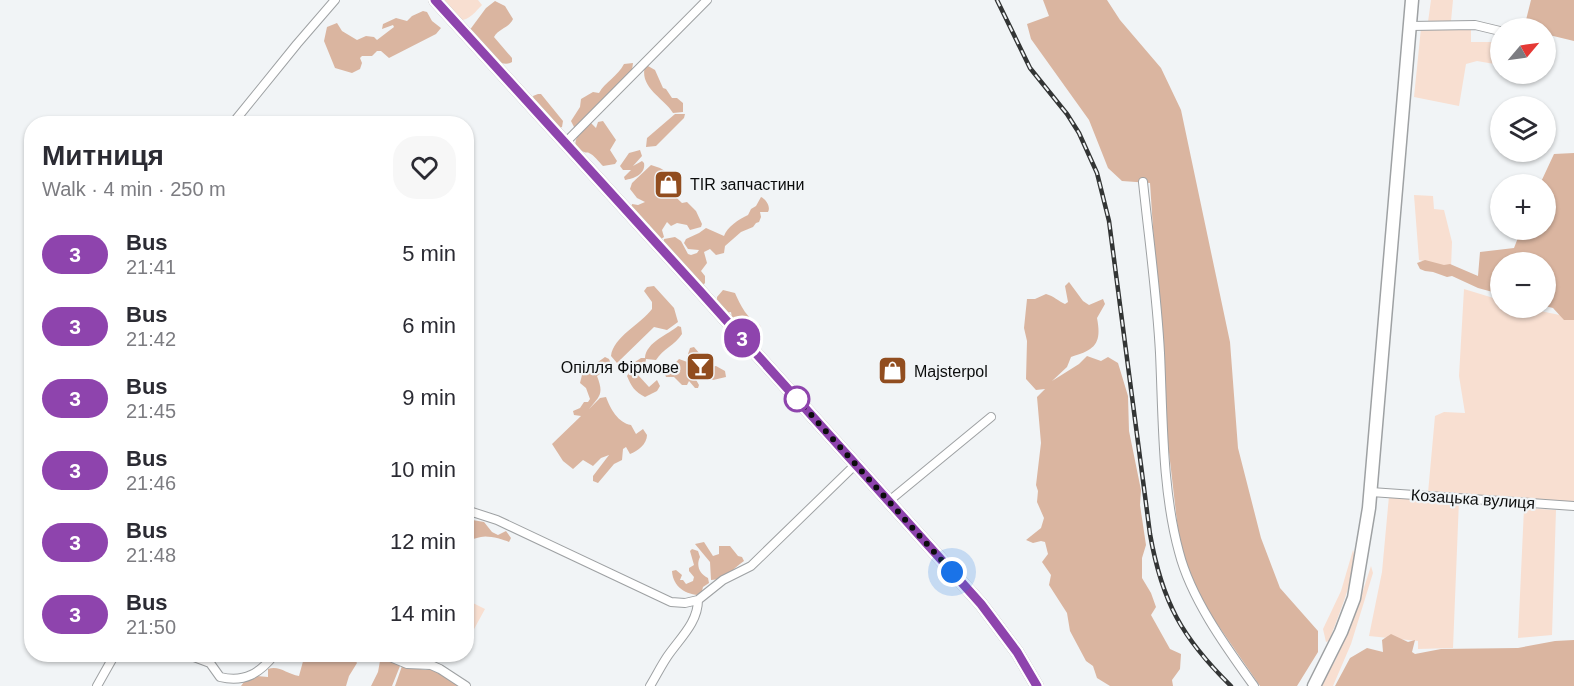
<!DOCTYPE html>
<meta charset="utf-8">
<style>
body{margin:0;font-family:Helvetica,sans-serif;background:#f7f7f7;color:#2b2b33;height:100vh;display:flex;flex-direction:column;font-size:22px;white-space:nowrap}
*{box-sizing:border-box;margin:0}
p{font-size:20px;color:#7c7c81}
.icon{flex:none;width:33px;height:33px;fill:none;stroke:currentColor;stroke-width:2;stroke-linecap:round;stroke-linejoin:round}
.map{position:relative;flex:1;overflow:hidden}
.drawer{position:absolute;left:24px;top:116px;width:450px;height:546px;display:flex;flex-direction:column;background:#fff;border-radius:24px;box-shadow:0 2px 4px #0004}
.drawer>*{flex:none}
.badge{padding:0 12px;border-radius:20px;font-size:21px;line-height:39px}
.needle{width:39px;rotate:61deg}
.tools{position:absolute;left:1490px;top:18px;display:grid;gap:12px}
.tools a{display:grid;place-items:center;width:66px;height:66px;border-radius:50%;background:#fff;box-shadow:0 2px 4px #0004;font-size:30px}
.you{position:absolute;width:30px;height:30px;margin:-15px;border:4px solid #fff;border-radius:50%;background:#1a73e8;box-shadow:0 0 0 9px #1a73e833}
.map>.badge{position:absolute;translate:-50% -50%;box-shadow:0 0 0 3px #fff}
.round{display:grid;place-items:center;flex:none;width:63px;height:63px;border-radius:24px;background:#f7f7f7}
.head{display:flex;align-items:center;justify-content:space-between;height:102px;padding:0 18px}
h1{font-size:28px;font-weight:800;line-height:45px}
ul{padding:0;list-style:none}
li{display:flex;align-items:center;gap:18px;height:72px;padding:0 18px}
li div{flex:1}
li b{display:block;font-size:22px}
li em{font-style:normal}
li .badge{min-width:66px;font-weight:700;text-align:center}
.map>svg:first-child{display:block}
.green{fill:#f8dfd1}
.forest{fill:#dab5a0}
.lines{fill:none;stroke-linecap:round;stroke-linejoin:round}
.street-casing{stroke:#9ea1a3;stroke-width:10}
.secondary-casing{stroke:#9ea1a3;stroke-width:14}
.primary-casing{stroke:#9ea1a3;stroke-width:15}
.street{stroke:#fff;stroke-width:8}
.secondary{stroke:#fff;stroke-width:10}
.primary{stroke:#fff;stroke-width:12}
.rail-casing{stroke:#333535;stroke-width:4.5}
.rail{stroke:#f1f4f6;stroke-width:2;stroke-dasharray:7;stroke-linecap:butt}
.line-casing{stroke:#fff;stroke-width:14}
.line{stroke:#8e44ad;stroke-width:9}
.walk{stroke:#0c0d0d;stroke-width:6;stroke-dasharray:0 10.8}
.stop-dot{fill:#fff;stroke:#8e44ad;stroke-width:3}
.labels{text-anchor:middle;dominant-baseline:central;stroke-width:4.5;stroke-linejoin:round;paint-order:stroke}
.poi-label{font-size:16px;fill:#0c0d0d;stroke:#f1f4f6;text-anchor:start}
.street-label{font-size:16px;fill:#0c0d0d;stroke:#f1f4f6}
</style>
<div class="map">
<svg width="1574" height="686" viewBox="0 0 1574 686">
<rect width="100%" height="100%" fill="#f1f4f6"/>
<path class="green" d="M441,0H478L482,5C475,12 468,22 458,20L457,15Z
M1431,0H1453L1451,21L1428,22Z
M1421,28L1471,29V42H1500V65L1477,61L1466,64L1459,106L1414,97Z
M1414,195L1433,196L1434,209L1444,210L1452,242L1451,268L1419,260Z
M1464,289L1500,300V308H1526L1574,318V504L1545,503L1495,496L1428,493L1435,416L1444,412L1465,413L1459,376Z
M1389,496L1459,500L1453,648L1418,649V641L1369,636L1382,572Z
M1524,508L1556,510L1552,635L1518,638Z
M1353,550C1360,565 1337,619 1331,636L1329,641L1326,642L1323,629L1341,591Z
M1371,566L1373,573L1351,644L1333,686H1319L1335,661L1358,606Z
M467,600L485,609L467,642Z"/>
<path class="forest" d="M1043,0H1107L1120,20L1161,68L1181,110L1230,342L1238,448L1261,538L1280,588L1318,631V652L1297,686H1260L1204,605L1180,548L1166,426L1150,183L1122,181L1108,168L1089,120L1031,39L1027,24L1049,16Z
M1531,0H1574V41L1545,34V28H1524Z
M495,1L505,6L513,19C509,28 499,28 494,37L512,58V62C497,71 478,41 469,31L486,8Z
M423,11L427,12L432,21L441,28L436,34L389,58L381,51H377L372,56H362L360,58L362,63L360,69L352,73L335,68L324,41L327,27L337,23L342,31L357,40L366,36L374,37L377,40L394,27L393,25L382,29L383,24L396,18L407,21L412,16Z
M633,63C632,77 624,85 612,90L608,100L575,129L571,121L580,107L581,99L593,92L599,93C605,82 618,76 624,64Z
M645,66H648L655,70L663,88L666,89L672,98H677L683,103V112L673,113C664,98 639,88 645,66Z
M538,94H541L563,121L562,127L558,129L534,101L533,96Z
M675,114H685L684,118L656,146L646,147L647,138Z
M603,121L616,140L610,150L617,161L615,164L603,166C599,162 594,155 589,153C588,152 586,153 584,152C565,145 582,130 591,123L596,128L598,122Z
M640,150L642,156L633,166L642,161L644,163C646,174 634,179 625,180L624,177L631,170H623L620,166L629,153Z
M1574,153V320H1564L1553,308L1545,306V262H1500V294L1478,288L1452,276L1447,277L1433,272L1425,271L1420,269L1417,263L1425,260L1444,265L1450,264L1478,276L1480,252L1514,248L1521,230H1545V184H1540L1554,154Z
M651,165L660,168L670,174L666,177L663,185L682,203L687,202L696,211L702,224L701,227L690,230L687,225L677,223L671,226L667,222L662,230L664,237L660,240L649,230L650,225L644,224L631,208L632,204L638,205L645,202L637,198L630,189L632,183Z
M761,197C766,199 771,207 768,212H760L761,217L759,222L756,223L753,227L741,232L725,246L724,253L716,255L710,249L704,252L707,263L701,271L705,276V283L703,285L699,283L674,253L663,244L664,239L675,237L681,241L688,254L691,255L697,253L699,250L688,249L684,243L686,239L699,233L706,228L724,236C727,227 739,219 748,215L751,209L756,206Z
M1069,282L1083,301L1089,305L1103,299L1105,304L1097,318C1102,344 1095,350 1071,357L1067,367L1052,381L1079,364L1087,356L1101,361L1108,357L1118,363L1128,396L1129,431L1141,490L1140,505L1146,545L1142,558V578L1151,593L1156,607L1151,615L1170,649L1181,654L1180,669L1172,680L1173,686H1110L1097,678L1093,666L1086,661L1070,631L1067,613L1049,585L1051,575L1042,562L1048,554L1045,542L1041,541L1033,543L1026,540L1041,528L1044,518L1037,502L1038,491L1036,485L1041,443L1037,397L1052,382L1045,389L1036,390L1026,379L1027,341L1024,328L1027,299H1035L1046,294C1054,296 1058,301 1065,304L1068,302L1065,286Z
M654,286L674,308L678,322L667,330L654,327L617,363L611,356C613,337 641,324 652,309V302L644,291L647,287Z
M723,290L735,293C740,305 748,320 760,325L761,332H755L750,338C742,330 732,324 731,312L726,313L717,303V297Z
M678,326L681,327L682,334C675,345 663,349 656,360L646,359L644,371L638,375L649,387L657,380L660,386L657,391L645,397C635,392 631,386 627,376L635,362L641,358H645C646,342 669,334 678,326Z
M694,347L711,367L716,366L725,371L726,377L713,380L710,378L691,360L688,354L690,348Z
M605,357L609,359L611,364L609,368L597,376C604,394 600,396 589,409L600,398L606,397C610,408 618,423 631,425L636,434L643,429L647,435C647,444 638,451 630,454L626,447L623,449L622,460L614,464L598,483L593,481V476L609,455L601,458L593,466L583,460L573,469L563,461L552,444L581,416L574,415L573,411L580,408L584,402H588L590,399L586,388L580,383L582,375L588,372L586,366L598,362Z
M679,359L690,363L691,371L699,385L698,388H695L689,381L687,385H682L674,377H666L665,374Z
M467,519L484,522L492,532L498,535L506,531L511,538L509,542C503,539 487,535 481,537C475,538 473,540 467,539Z
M704,542L713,556L719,554V546H730L738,556L742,557L744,561C733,569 724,580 711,580L710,562L695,544Z
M692,549L698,551L700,557C696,565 699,574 708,578L709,583L703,587L701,595C686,595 673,587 672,571L676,570L682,575L680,580H683L686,584L693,581L694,577L689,571V568L694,565L690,551Z
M1391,634L1408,642L1415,640L1412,652L1415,654L1441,649L1518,648L1555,641L1574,640V686H1335L1350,658L1367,648L1383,652L1382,640Z
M305,654H356L353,657L357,663L349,676L346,686H241L249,675L254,679L257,676L268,677V669C279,665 287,674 299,676Z
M388,658L397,661L400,666L392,686H371L378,672L380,661Z
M402,666L426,670L435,667L446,678L465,686H395Z"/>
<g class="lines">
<defs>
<path id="street" d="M1410,26L1475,25L1500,31
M233,123L297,44L335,0
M565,143L707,0
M1143,182C1149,239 1157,296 1160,353C1163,418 1162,490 1179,552C1191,599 1226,647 1254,686
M1371,492L1574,506
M889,501L991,417
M466,510L497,520L671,602L685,603L698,600L723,580L751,566L856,464
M186,654L210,663L220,677C245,683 260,673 275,654
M383,654L407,664L431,665L440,669L466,686
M97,686L115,654
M650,686C656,676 661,666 667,657C679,639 698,623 698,600"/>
<path id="secondary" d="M435,0L699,290L981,604L1017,652L1037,686"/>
<path id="primary" d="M1314,686L1341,632L1354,598L1369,508L1412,0"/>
</defs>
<use href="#street" class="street-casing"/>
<use href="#secondary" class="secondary-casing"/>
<use href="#primary" class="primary-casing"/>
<use href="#street" class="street"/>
<use href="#secondary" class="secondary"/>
<use href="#primary" class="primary"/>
<defs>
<path id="rail" d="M997,0L1030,68L1067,114L1079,133L1097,173L1109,221L1150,534C1162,602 1182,638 1231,686"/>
</defs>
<use href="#rail" class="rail-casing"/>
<use href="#rail" class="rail"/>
</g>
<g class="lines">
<defs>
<path id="line" d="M435,0L699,290L981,604L1017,652L1037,686"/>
</defs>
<use href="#line" class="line-casing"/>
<use href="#line" class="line"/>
<path class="walk" d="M797,399L952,572"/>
</g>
<defs>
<symbol id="shop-square" viewBox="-11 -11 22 22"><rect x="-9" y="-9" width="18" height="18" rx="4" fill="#914d1f" stroke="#f1f4f6"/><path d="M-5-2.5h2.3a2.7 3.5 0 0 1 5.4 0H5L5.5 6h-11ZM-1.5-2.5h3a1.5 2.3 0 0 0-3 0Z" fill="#fff"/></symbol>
<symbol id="bar-square" viewBox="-11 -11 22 22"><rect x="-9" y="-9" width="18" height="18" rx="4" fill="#914d1f" stroke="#f1f4f6"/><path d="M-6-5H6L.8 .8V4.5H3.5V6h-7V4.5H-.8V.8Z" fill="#fff"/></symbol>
</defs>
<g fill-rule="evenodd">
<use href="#shop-square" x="652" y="168" width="33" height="33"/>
<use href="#bar-square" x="684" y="350" width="33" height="33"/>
<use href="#shop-square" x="876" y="354" width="33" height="33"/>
</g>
<circle class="stop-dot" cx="797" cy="399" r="12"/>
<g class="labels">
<g class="poi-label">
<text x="690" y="184">TIR запчастини</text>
<text x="679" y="367" text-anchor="end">Опілля Фірмове</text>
<text x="914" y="371">Majsterpol</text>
</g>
<g class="street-label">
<text transform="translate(1473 499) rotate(4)">Козацька вулиця</text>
</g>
</g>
</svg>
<div class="tools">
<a><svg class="needle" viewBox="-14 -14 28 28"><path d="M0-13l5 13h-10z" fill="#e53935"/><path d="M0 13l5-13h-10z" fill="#7c7c81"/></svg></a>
<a><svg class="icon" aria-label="layers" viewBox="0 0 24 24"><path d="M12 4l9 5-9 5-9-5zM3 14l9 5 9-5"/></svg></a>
<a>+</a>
<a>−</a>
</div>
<div class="you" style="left:952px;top:572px"></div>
<b class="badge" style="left:742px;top:338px;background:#8e44ad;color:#fff">3</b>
<section class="drawer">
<div class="head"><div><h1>Митниця</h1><p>Walk · 4 min · 250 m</p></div><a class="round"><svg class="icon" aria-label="heart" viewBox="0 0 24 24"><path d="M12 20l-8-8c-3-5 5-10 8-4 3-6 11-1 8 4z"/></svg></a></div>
<ul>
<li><span class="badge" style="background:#8e44ad;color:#fff">3</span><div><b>Bus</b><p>21:41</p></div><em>5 min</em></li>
<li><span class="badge" style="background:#8e44ad;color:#fff">3</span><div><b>Bus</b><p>21:42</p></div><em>6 min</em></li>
<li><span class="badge" style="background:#8e44ad;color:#fff">3</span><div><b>Bus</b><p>21:45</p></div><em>9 min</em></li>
<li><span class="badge" style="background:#8e44ad;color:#fff">3</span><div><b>Bus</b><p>21:46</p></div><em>10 min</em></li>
<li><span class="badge" style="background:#8e44ad;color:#fff">3</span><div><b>Bus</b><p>21:48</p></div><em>12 min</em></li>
<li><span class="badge" style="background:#8e44ad;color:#fff">3</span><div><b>Bus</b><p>21:50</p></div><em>14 min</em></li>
</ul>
</section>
</div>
